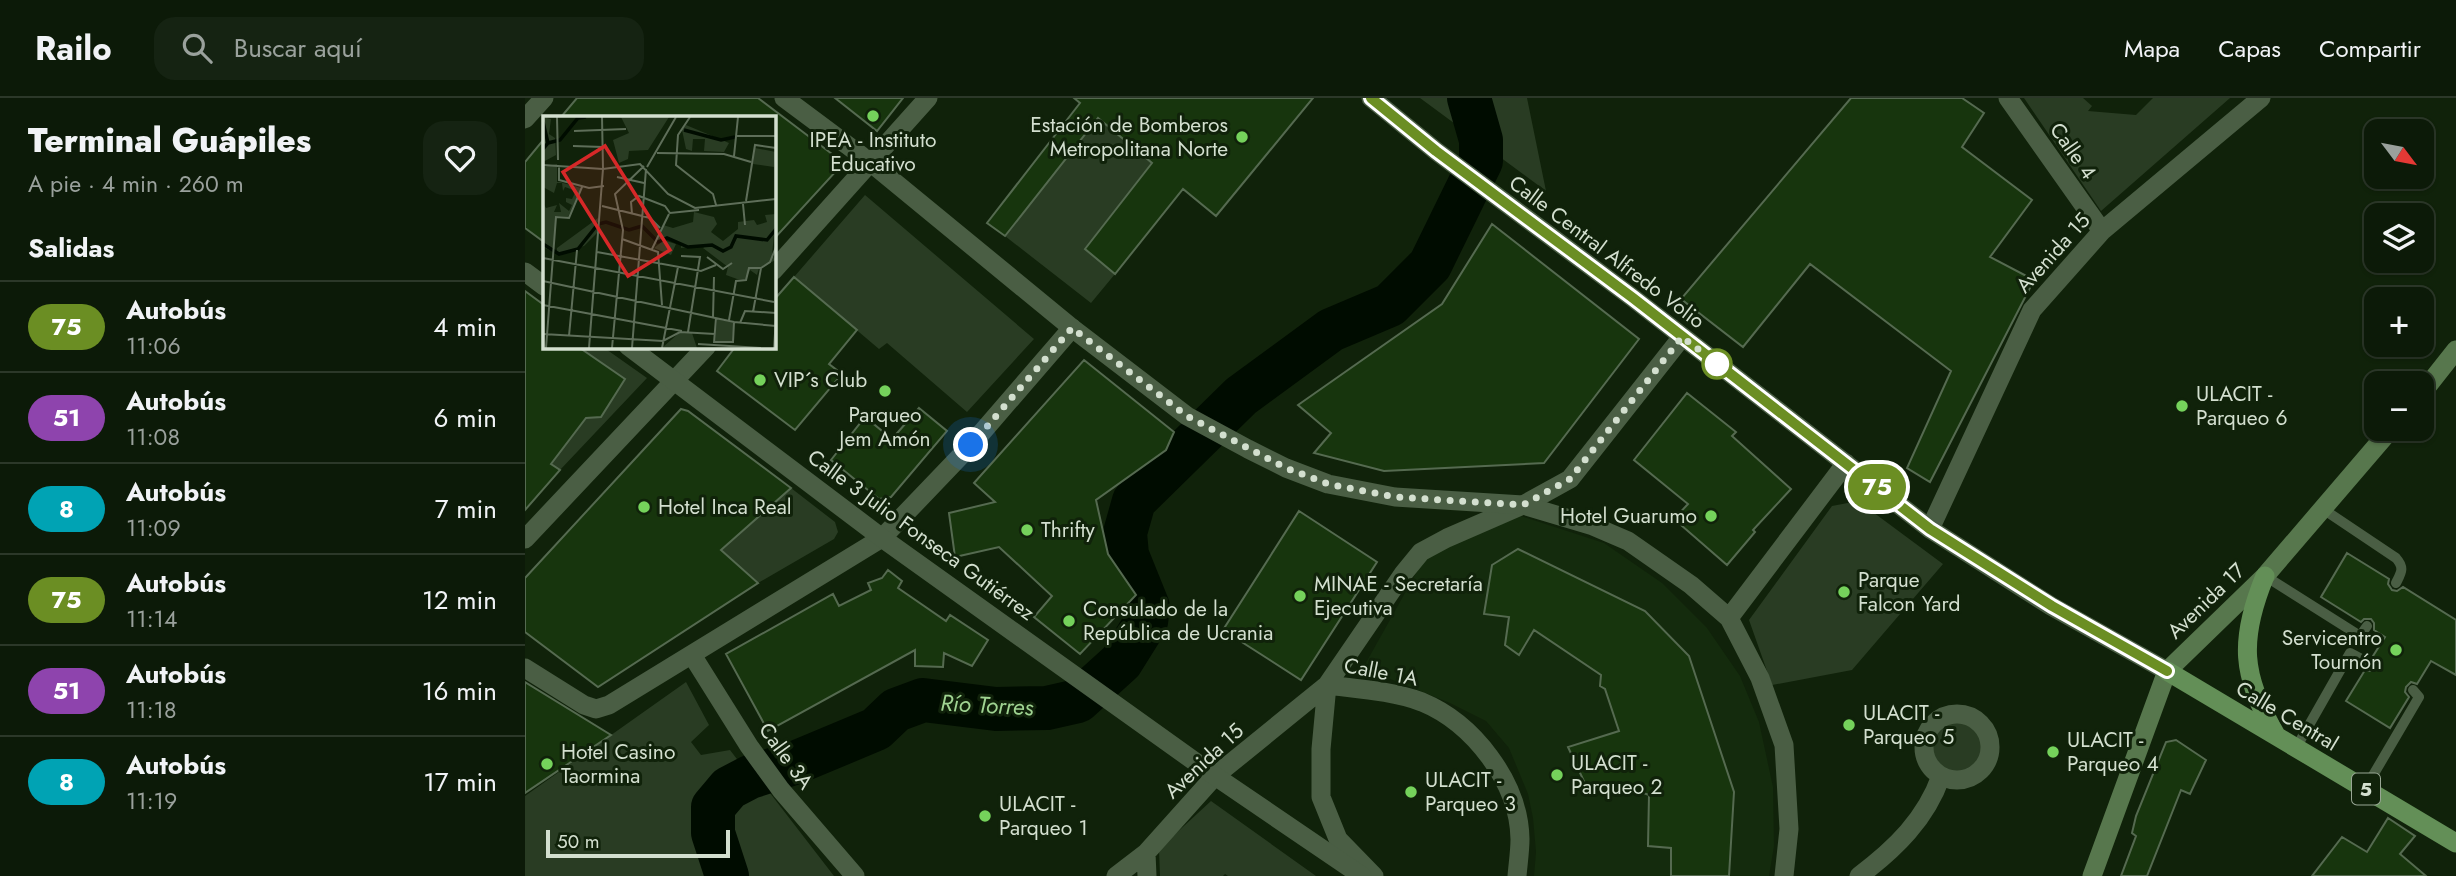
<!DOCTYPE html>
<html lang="es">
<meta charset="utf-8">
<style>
body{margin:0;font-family:Jost,sans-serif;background:#152312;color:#f1f3f6;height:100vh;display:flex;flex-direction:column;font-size:26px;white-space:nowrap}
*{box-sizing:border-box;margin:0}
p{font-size:23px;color:#9aa19c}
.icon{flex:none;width:38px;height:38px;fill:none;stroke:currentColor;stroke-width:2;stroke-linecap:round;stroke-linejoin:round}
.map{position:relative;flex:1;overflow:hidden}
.panel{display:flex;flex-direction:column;background:#0c1a08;width:525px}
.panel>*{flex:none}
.badge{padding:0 14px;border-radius:23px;font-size:24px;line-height:46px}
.needle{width:46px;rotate:122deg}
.tools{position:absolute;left:1839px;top:21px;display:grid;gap:14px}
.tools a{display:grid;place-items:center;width:70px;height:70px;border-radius:14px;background:#0c1a08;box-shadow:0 2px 5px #0004,0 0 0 2px #2c3829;font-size:35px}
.scale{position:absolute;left:21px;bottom:18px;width:184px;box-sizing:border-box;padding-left:7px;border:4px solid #d3dfcf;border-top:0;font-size:19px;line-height:24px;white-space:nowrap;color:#d3dfcf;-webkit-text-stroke:5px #10220a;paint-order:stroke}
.you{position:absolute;width:35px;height:35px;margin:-18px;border:5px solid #fff;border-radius:50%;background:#1a73e8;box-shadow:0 0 0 10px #1a73e833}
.map>.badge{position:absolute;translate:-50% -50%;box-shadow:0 0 0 4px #fff}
h2{padding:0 28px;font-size:26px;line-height:63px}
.round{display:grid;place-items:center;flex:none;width:74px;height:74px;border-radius:21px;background:#152312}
.head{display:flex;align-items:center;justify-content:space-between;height:119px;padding:0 28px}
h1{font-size:33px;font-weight:800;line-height:52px}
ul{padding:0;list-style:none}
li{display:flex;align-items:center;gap:21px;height:91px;padding:0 28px;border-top:2px solid #2c3829}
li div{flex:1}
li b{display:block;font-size:26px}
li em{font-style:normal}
li .badge{min-width:77px;font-weight:700;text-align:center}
header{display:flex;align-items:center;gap:42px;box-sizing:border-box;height:98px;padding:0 35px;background:#0c1a08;border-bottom:2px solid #2c3829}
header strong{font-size:33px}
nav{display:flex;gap:38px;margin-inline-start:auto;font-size:24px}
.search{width:490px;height:63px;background:#152312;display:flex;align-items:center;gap:18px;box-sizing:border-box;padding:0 24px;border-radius:21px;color:#9aa19c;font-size:26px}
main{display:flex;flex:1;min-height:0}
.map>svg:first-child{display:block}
.built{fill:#142b0d}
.green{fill:#293c23}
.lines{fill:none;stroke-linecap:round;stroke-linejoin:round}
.river{stroke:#000c00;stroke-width:44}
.building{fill:#17350d;stroke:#556a50;stroke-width:2}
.service{stroke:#4a5e44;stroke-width:10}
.minor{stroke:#4a5e44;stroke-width:19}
.tertiary{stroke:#4a5e44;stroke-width:19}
.secondary{stroke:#57774d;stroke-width:19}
.primary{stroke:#638f57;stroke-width:19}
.line-casing{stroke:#fff;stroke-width:16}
.line{stroke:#6b8e23;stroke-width:10}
.walk{stroke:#d3dfcf;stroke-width:7;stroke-dasharray:0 12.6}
.poi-dot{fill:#75d25b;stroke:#10220a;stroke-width:2.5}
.stop-dot{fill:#fff;stroke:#6b8e23;stroke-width:3.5}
.labels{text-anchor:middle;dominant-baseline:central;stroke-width:6;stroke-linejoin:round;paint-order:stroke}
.shield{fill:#10220a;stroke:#98a694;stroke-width:2}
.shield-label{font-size:19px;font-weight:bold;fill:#d3dfcf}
.poi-label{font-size:21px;fill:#d3dfcf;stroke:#10220a;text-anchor:start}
.street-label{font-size:21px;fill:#d3dfcf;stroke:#10220a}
.water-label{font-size:23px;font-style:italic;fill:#a0d492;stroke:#10220a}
.inset-river{fill:none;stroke:#000c00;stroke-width:3.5}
.inset-road{fill:none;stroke:#5e6e59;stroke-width:2}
.view{fill:#d62828;fill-opacity:0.15;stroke:#d62828;stroke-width:3.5}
.inset-edge{fill:none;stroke:#d3dfcf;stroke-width:3.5}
</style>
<header>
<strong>Railo</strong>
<div class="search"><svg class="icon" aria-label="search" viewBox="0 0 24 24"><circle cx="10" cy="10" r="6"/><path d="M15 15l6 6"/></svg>Buscar aquí</div>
<nav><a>Mapa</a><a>Capas</a><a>Compartir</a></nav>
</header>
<main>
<section class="panel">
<div class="head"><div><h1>Terminal Guápiles</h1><p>A pie · 4 min · 260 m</p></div><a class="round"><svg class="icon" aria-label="heart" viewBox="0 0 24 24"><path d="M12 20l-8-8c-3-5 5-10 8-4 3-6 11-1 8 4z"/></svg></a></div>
<h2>Salidas</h2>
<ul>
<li><span class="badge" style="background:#6b8e23;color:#fff">75</span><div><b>Autobús</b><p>11:06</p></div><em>4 min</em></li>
<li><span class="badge" style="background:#8e44ad;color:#fff">51</span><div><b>Autobús</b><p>11:08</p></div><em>6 min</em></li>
<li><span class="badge" style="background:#00a3b4;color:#fff">8</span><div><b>Autobús</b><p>11:09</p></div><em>7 min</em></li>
<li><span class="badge" style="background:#6b8e23;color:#fff">75</span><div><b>Autobús</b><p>11:14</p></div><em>12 min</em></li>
<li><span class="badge" style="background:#8e44ad;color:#fff">51</span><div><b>Autobús</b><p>11:18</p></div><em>16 min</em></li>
<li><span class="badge" style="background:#00a3b4;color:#fff">8</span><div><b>Autobús</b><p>11:19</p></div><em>17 min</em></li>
</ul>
</section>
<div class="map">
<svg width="1931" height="778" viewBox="0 0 1931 778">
<rect width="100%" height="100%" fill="#10220a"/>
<path class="built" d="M996,418L1079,445L1137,485L1182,530L1215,578L1234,624L1248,689L1249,748L1244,778H1009L1011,754L1008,720L1003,696L984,650L961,623L925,605L838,570L899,461L927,446Z"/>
<path class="green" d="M895,0H1002L1021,93Z
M1499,0H1558L1567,8L1563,13L1611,17L1628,0H1705L1576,113Z
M573,20L627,65L560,151L590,176L566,205L480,138Z
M340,97L509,241L442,314L362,245L354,251L269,179Z
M52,249H78L122,280L35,372L26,366L61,320L76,319Z
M266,390L310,424L313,434L309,441L233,485L196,452Z
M1333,403L1418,466L1327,572L1247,587L1224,522L1307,408Z
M161,584L184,627L166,644L176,657L205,652L218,669L183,691L175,738L192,778H0V698Z
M1408 649a24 24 0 1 1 48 0a24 24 0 1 1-48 0Z
M238,686L309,778H206L194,717L205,711L208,699Z
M686,703L791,778H703L700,776L698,778H635L634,751Z"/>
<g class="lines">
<path class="river" d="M202,778L188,735V709L204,690L225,679L272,664L351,631L371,612L398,602L471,611L522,610L553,603L596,564L621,524L623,509L602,457L600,435L609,403L716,298L806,232L865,207L905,167L956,63V42L944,0"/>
</g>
<path class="building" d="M52,0H233L311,59L313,71L248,142V19H36Z
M310,0H378L352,33Z
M549,0H788L691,118L658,91L590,176L560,151L627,65L573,20L480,138L462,125L555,5Z
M1326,0H1437L1459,15L1437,49L1507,102L1465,159L1509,182L1405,384L1382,370L1426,273L1285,166L1218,249L1156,201Z
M19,41V144L0,130V64Z
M967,126L1114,241L1019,365L859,373L789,355L806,335L773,307L917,206Z
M269,179L332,232L304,266L317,276L270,332L192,273L211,248H248V203Z
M0,193L19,207V248H52L100,281L76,319L61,320L26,366L35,372L0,412Z
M559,262L649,334L641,352L571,402L583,456L611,497L555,556L509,519L527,498L474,449L430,459L424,415L470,404L449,385Z
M1162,295L1211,334L1207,338L1266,391L1228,432L1230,434L1202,467L1149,421L1163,406L1109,362Z
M394,310L422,333L366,399L354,401L306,362L340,319L367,341Z
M156,311L163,313L266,390L196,452L233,485L73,589L0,534V480Z
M774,413L852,464L776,582L698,532Z
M993,451L1120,513L1164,558L1209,694L1204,778H1146V750L1123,748L1124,697L1094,686L1063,692L1043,649L1094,633L1080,591L1075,588L1076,577L1009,532L994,557L980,547L984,519L959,516L967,467Z
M1822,455L1864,481L1863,486L1867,492L1872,493L1878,489L1931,522V577L1906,563L1892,586L1886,584L1881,589L1880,594L1884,599L1865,630L1821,603L1840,572L1845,573L1851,569L1852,564L1848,558L1860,539L1849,532V525L1846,521H1839L1836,524L1796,499Z
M363,472L377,483L373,490L421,523L425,517L463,542L447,568L419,555L418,569L390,568V552L243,633L201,556L308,496L314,508L346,492L343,485L357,480Z
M0,584L86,637L0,695Z
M1651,642L1681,662L1665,696L1656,692L1622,778H1596L1611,738L1607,735L1611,718L1641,644Z
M1863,720L1890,738L1875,756L1901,778H1787L1817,739L1842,754Z"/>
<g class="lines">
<path class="service" d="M1798,411L1871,460C1880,470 1876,475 1871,485
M1740,478L1835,538L1842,528
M1771,650L1825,555L1844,565
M1840,691L1894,599L1888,592"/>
<path class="minor" d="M1483,0L1577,133
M248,173L403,0
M1405,431L1507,212L1577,133L1736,0
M0,441L182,248
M167,557L224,648L256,692L330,778
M0,570L59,607L71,611L84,607L357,440L446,347L547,230
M802,587C833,591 868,593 897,604C948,625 994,684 995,741C995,753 993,766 992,778
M802,587L796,651V699L813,741L849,778
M1399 649a33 33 0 1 1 66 0a33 33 0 1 1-66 0Z
M621,755L622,778
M591,778L621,755L690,678L802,587L878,476L896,454L922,440L998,407L1045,381L1157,239
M1334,778C1370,751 1401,721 1416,678"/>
<path class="tertiary" d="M259,0L345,64L547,230L662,318L723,351L761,370L803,386L870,399L998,407L1068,428L1103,443L1166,487L1204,520L1235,580L1259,647L1264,731L1259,778
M846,0L911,53L1108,200L1405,431L1526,508L1642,573
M0,21L19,0
M0,174L19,188
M103,248L357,440L690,678L837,778
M1204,520L1321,365"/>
<path class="secondary" d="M1897,295L1931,252
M1567,778L1642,573L1740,478L1866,331"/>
<path class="primary" d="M1740,478C1714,541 1716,578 1751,637
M1642,573L1931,745"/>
</g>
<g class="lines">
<defs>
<path id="line" d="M846,0L911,53L1108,200L1405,431L1527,508L1642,573"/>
</defs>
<use href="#line" class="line-casing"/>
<use href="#line" class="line"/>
<path class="walk" d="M446,347L547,230L662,318L761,370L803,386L870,399L998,407L1045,381L1157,239L1198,270L1192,266"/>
</g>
<g class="poi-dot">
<circle cx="348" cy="18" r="7"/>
<circle cx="717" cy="39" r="7"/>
<circle cx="235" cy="282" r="7"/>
<circle cx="360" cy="293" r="7"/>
<circle cx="1657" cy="308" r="7"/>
<circle cx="119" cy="409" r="7"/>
<circle cx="1186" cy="418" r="7"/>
<circle cx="502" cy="432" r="7"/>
<circle cx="1319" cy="494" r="7"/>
<circle cx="775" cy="498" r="7"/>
<circle cx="544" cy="523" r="7"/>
<circle cx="1871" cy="552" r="7"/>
<circle cx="1324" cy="627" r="7"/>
<circle cx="1528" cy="654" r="7"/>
<circle cx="22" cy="666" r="7"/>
<circle cx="1032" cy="677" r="7"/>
<circle cx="886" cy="694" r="7"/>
<circle cx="460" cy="718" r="7"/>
</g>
<circle class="stop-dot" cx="1192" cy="266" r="14"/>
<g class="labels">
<rect class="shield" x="1827" y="675.5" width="28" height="31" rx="5"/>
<g class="shield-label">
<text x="1841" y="691">5</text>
</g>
<g class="poi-label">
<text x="703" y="27" text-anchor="end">Estación de Bomberos<tspan x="703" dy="24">Metropolitana Norte</tspan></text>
<text x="348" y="42" text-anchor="middle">IPEA - Instituto<tspan x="348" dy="24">Educativo</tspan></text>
<text x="249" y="282">VIP´s Club</text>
<text x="1671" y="296">ULACIT -<tspan x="1671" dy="24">Parqueo 6</tspan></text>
<text x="360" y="317" text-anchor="middle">Parqueo<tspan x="360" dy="24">Jem Amón</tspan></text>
<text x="133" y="409">Hotel Inca Real</text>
<text x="1172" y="418" text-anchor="end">Hotel Guarumo</text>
<text x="516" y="432">Thrifty</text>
<text x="1333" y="482">Parque<tspan x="1333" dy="24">Falcon Yard</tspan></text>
<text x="789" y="486">MINAE - Secretaría<tspan x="789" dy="24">Ejecutiva</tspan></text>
<text x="558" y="511">Consulado de la<tspan x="558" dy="24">República de Ucrania</tspan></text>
<text x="1857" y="540" text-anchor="end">Servicentro<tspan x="1857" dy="24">Tournón</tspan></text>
<text x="1338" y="615">ULACIT -<tspan x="1338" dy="24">Parqueo 5</tspan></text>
<text x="1542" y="642">ULACIT -<tspan x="1542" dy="24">Parqueo 4</tspan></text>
<text x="36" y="654">Hotel Casino<tspan x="36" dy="24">Taormina</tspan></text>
<text x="1046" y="665">ULACIT -<tspan x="1046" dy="24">Parqueo 2</tspan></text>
<text x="900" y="682">ULACIT -<tspan x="900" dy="24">Parqueo 3</tspan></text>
<text x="474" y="706">ULACIT -<tspan x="474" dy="24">Parqueo 1</tspan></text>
</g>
<g class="street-label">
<text transform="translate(1548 53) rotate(55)">Calle 4</text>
<text transform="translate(1082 154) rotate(37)">Calle Central Alfredo Volio</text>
<text transform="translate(1528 155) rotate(-48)">Avenida 15</text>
<text transform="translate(396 437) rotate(36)">Calle 3 Julio Fonseca Gutiérrez</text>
<text transform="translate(1681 503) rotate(-44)">Avenida 17</text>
<text transform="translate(856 574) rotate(11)">Calle 1A</text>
<text transform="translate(1762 618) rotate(31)">Calle Central</text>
<text transform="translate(261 658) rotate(54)">Calle 3A</text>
<text transform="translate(679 663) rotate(-43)">Avenida 15</text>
</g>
<g class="water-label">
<text transform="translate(462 607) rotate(3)">Río Torres</text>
</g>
</g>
<g transform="translate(18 18)">
<rect width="233" height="233" fill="#10220a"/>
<path d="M0,1L8,3L6,18L12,22L13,39L0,46ZM78,1H126L105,34L86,35L85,43L76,47L70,24L86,17ZM143,9L186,27L181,36L161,35L162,23H150L149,35L143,33L139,14ZM212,32L233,36L231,51L210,48ZM14,48V66H17L38,72L25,101L13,100L10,136L0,131V87L3,92L14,89L11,96H18L16,87L26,95L29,89L23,86V82L29,83L33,75L22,71L20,75L19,67H14L11,77L0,71V51ZM151,96L171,101L174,108L168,116L180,125L195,113V106L211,104L214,109L224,106L222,99L233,98L229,139L233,144L216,152L214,159L207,154L203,163H194L183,159L185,151L160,132L164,129L138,132V129L124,122L120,124L133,128L128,139L111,132L120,125H114L120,109L130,112L150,106ZM55,102L54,117L41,130L14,138V132ZM174,203L191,207L189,226L172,225ZM136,217H149L154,232L120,231Z" fill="#293c23"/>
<path class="inset-river" d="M0,6L5,27L0,33M141,14L178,24L192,21M5,27L17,24L35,2L43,1M0,128L16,138L35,133L55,108L63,106L86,114L99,110L115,126L124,122L145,131L169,129L180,135L188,131L193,120L224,124L233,113"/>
<path class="inset-road" d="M14,1L15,44M59,1L60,53M147,1L135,19L133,49L170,78L173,89M31,15L83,13M194,20H233M30,30L60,31M114,37L181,38L208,46M191,40L195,1M0,49L60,53L97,48L125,78L152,92L233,83M16,50V64L46,72L61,70M104,51L133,1M74,61L101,67M203,85L212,29L233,32M200,88L202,109M59,90L107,102L117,112M89,98L88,86L96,80L122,90L127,97L156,94M79,123L115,136L119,189M109,133L126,98M54,136L158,155L173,149M138,140L157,141L145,216M164,141L180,153L189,147M0,142L231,186M0,165L191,206L233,210M0,189L139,215M210,196L218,152L227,146L233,131M170,201L171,161M186,204L193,165L203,164L206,152H218M197,207L202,195L233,197M0,218L120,225L137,216L172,218M26,220L34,134M172,226H190L191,206M171,227L173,202M155,228L218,232M3,232L13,101L26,102L39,71M46,232L60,53M69,232L80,114L72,78L101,50M89,232L103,53M119,232L135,151M231,232L233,203"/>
<path class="view" d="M62,30L127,134L85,160L20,56Z"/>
<rect width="233" height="233" class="inset-edge"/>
</g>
</svg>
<div class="tools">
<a><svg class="needle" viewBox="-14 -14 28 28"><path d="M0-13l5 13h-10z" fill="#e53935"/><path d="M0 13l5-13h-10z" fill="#9aa19c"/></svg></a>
<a><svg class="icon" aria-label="layers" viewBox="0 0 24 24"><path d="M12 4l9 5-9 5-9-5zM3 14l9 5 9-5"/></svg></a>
<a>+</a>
<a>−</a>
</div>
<div class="scale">50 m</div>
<div class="you" style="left:446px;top:347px"></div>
<b class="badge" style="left:1352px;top:389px;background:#6b8e23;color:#fff">75</b>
</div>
</main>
